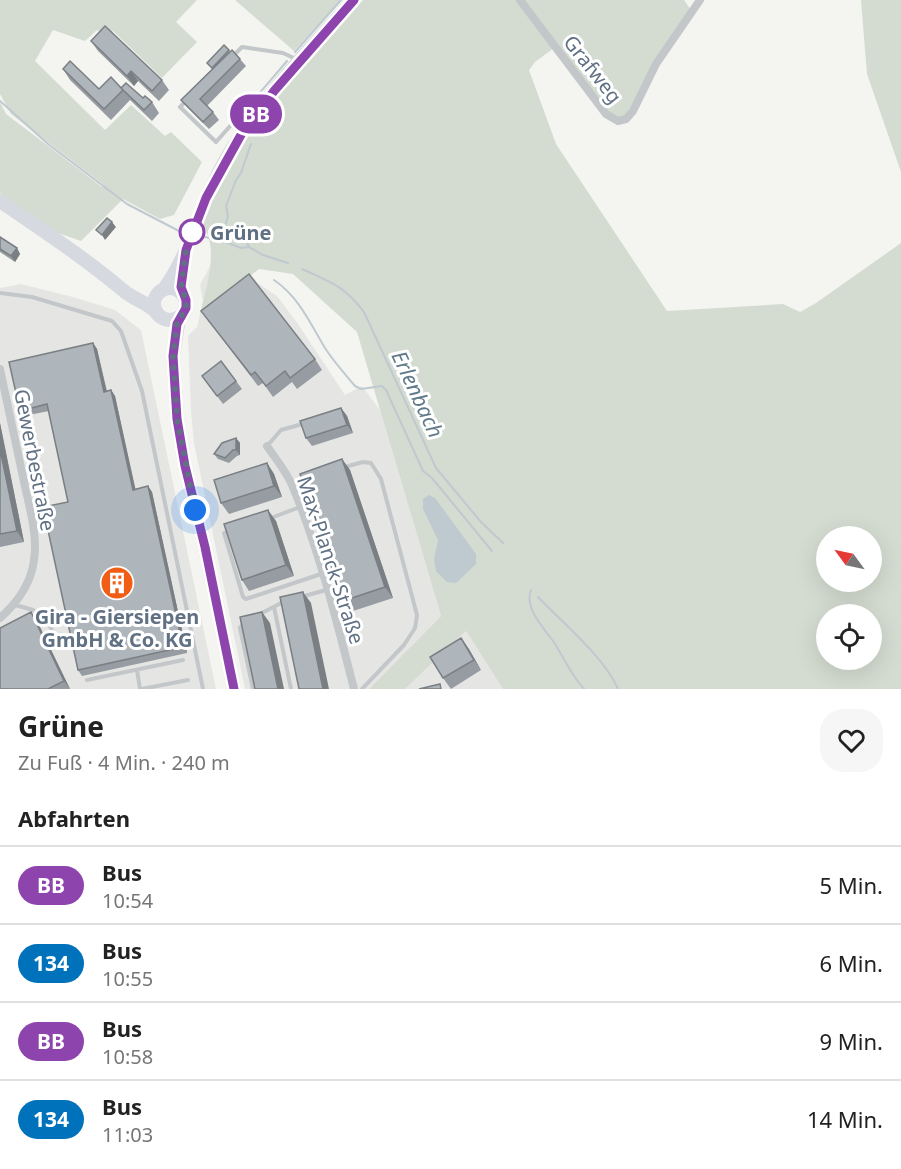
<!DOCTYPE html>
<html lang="de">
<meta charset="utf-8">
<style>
body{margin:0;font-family:"Noto Sans",sans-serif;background:#f6f6f6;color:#222;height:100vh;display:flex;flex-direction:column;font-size:22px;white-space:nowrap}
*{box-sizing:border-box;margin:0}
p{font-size:20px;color:#767676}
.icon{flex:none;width:33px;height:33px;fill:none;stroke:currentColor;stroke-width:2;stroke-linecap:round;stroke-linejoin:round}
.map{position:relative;height:689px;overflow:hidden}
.panel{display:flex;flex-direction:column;background:#fff;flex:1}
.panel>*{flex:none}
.badge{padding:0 12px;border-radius:20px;font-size:21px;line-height:39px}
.needle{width:39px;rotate:303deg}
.buttons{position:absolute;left:816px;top:526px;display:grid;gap:12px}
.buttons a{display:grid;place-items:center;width:66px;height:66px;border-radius:50%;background:#fff;box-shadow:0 6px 24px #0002;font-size:30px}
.you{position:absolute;width:30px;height:30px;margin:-15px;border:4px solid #fff;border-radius:50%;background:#1a73e8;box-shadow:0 0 0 9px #1a73e833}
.map>.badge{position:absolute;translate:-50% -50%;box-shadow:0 0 0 3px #fff}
h2{padding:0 18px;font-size:22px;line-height:54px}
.round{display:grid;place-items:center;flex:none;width:63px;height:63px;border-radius:24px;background:#f6f6f6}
.headline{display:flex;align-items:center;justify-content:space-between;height:102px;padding:0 18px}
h1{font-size:28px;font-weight:700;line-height:45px}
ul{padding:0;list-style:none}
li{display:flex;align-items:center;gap:18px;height:78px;padding:0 18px;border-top:2px solid #e0e0e0}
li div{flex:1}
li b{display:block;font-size:22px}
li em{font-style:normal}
li .badge{min-width:66px;font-weight:700;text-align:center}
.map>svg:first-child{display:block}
.built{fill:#e5e6e4}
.green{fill:#d4dcd1;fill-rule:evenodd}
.water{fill:#bfc9d0}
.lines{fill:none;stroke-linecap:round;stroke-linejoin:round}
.stream{stroke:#bfc9d0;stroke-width:2}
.service{stroke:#c3c7ca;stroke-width:4}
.minor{stroke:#c3c7ca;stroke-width:8}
.primary{stroke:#d6d9df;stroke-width:14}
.wall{fill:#969ca1}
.shaded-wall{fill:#7a7f83}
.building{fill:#aeb5bb;stroke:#7a7f83;stroke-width:1.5}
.line-casing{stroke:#fff;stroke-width:14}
.line{stroke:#8e44ad;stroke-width:9}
.walk{stroke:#617184;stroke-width:6;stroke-dasharray:0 10.8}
.stop-dot{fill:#fff;stroke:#8e44ad;stroke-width:3}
.labels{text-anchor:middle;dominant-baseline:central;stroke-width:6;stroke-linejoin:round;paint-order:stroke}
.street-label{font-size:20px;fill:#617184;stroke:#fff}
.stop-label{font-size:20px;font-weight:bold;fill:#617184;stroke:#fff;text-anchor:start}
.poi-label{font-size:20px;font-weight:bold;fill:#617184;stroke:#fff}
.water-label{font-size:21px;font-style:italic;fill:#617a89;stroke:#fff}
</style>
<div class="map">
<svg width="901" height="689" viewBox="0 0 901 689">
<rect width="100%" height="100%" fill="#f4f5f0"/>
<path class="built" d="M216,255L277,296L296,321L345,395L362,386L380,410L441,616L369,689H245L194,443L191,412L188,336L197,327L203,301L200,285Z
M21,284L73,297L115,310L141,330L216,689H0V288Z
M466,631L503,689H405Z"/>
<path class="green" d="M0,0H197L176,22L197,42L162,78L113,31L107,36L97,30L85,41L53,30L35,61L105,130L131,105L165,136L171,132L202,162L174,215L160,219L123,199L81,241L55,232L0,193V102L6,114L102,187L104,185L11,114L0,94Z
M235,0H341L294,51Z
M363,0H518L554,48L535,62L529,70L556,144L667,311L783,304L800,312L816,303L901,243V689H503L466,631L405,689H369L441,616L357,332L293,274L259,269L200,314C206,289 220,246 202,225C233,136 300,69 363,0ZM826,537H872V582H826ZM826,615H872V660H826Z
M524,0H684L691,10L630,111L621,118L608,112Z
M861,0H901V172L867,74Z"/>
<path class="water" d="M429,495L435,498L476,554V564L456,583L447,582L436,571L434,559L438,540L423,509V499Z"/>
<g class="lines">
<path class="stream" d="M295,52L341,0
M0,101L48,144L127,204L179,231
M251,103L287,61
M205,237L220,240L241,248L249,247L263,255L288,263
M249,247L243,233L225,226L228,216L226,206L236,180L241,173L251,144
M302,269C332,283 343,285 364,312L436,468L481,522L503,543
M274,280C299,297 310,323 325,348C334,362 345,374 355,386L361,389L382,386L386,390L423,471L432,478L492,551
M531,590C524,608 543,627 553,641C565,659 569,672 584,689
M538,597C562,622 605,658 618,689"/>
<path class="service" d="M232,57L242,47L283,53L296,59
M185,102L180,107L216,142L231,125L241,132
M0,293L32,297L112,321L121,331L142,391L203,689
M268,445L281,430L306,423
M345,467L363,462L371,463L381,479L417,615L415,628L404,645L362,689
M271,518L300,507
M229,531L224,533L243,597L246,599L321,574
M301,597L326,590
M15,605C42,612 44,612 55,637
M274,607L291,689
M260,614L285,601
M245,621L240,628L253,689
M137,670L140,689
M87,680L183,660
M142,689L188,680"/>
<path class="minor" d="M520,0L606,114L618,121L626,119L633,111L656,64L700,0
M0,369C8,407 16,445 24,482C29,506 38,535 34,560C31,584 17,603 0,618
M267,446C275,458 286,471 292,485C319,549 337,622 354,689"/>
<path class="primary" d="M0,201C42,230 85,258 124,291C133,299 146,302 155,311
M154 304a16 16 0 1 1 32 0a16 16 0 1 1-32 0Z
M164,289C190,254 202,201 225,161C259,101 308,51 354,0
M179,318L173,356L177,419L185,466L205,547L234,689"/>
</g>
<path class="wall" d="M91,41L162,80L169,90L159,101L138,81L134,86L98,51Z
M229,50L230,52L240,59L246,66L207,106L213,112L219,120L209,129L187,107L181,100L212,69L207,63Z
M63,69L99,89L121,88L152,102L159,113L152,121L130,100L111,120L70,80Z
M0,237L17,248L20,254L15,262L0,252Z
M201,311L315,359L322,370L297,389L292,382L273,397L263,383L258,386Z
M93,343L97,349L107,391L111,390L115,396L135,489L148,486L152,492L187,653L82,676L78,670L68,502L49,411L24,416L20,411Z
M236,381L242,389L223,404L208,384Z
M341,408L347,416L353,433L312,446L306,438Z
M0,423L24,542L0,547Z
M236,438L240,443V455L237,456L229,463L218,459L214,454Z
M342,459L350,470L393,598L350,612L343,601Z
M267,463L274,474L282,497L229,514L221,503Z
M276,521L294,576L249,591L242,580Z
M38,623L70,689H0Z
M461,638L481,670L451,689L443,678Z"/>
<path class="shaded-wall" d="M131,71L138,81L134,86L127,76Z
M112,222L116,227L105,240L102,235Z
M17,248L20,254L15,262L11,256Z
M93,343L97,349L108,398L104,392Z
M111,390L115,396L137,496L133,490Z
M341,408L347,416L353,433L347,425Z
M0,423L24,542L17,531L0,449Z
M236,438L240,443V455L236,450Z
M342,459L350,470L393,598L385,587Z
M267,463L274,474L282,497L274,486Z
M148,486L152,492L187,653L183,647Z
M268,510L276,521L294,576L286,565Z
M303,592L311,603L329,689H323Z
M31,612L38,623L70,689L64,681Z
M262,612L270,623L284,689H278Z
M461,638L469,649L481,670L474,660Z"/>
<path class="building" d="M105,26L162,80L152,91L131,71L127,76L91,41Z
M224,45L229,50L212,68L207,63Z
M232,50L240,59L200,99L213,112L203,122L181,100Z
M70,61L99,89L111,77L123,90L104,109L63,69Z
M126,83L143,98L145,96L152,102L144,110L121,88Z
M107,218L112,222L102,235L96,230Z
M0,237L17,248L11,256L0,249Z
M249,274L315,359L290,378L285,371L266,386L255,372L251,375L201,311Z
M93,343L104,392L111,390L133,490L148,486L183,647L78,670L43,507L68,502L47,404L20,411L9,362Z
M221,361L236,381L217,396L202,376Z
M341,408L347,425L306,438L300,421Z
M236,438V450H233L225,458L214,454L222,443Z
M0,449L17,531L0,534Z
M342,459L385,587L343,601L300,474Z
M267,463L274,486L221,503L214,480Z
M268,510L286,565L242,580L224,524Z
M303,592L323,689H299L280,597Z
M31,612L64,681L48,689H0V628Z
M262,612L278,689H255L240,617Z
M461,638L474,660L443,678L430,657Z
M440,684L441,689H419Z"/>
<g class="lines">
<defs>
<path id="line" d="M234,689L205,547L185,466L177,419L173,356L177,324L186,308V300L181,287L186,250L206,198L242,133L274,91L354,0"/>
</defs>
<use href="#line" class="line-casing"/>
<use href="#line" class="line"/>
<path class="walk" d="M192,232L186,250L181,287L186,300V308L177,324L173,356L177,419L195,510"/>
</g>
<defs>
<symbol id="building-disc" viewBox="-11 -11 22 22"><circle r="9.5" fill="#f15d14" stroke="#fff"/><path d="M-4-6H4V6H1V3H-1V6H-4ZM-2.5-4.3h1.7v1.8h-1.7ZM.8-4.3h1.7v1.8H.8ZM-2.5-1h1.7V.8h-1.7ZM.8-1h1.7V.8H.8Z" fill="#fff"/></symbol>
</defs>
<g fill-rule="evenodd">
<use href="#building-disc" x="98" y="564" width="38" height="38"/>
</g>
<circle class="stop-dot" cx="192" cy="232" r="12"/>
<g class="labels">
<g class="street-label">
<text transform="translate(593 69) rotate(52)">Grafweg</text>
<text transform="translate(35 460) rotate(79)">Gewerbestraße</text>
<text transform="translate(331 560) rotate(72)">Max-Planck-Straße</text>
</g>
<g class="stop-label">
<text x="210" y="232">Grüne</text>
</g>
<g class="poi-label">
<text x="117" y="616">Gira - Giersiepen<tspan x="117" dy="23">GmbH &amp; Co. KG</tspan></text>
</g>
<g class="water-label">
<text transform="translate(418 394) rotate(65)">Erlenbach</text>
</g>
</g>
</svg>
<div class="buttons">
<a><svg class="needle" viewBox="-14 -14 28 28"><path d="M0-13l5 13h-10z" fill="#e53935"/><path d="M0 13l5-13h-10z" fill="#767676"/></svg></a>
<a><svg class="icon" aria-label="locate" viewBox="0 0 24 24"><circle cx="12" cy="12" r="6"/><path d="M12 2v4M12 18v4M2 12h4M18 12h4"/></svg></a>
</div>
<div class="you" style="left:195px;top:510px"></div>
<b class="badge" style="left:256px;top:114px;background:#8e44ad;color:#fff">BB</b>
</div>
<section class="panel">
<div class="headline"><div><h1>Grüne</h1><p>Zu Fuß · 4 Min. · 240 m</p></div><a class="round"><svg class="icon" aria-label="heart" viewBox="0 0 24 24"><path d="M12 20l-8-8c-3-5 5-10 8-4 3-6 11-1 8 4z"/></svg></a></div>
<h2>Abfahrten</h2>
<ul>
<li><span class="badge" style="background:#8e44ad;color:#fff">BB</span><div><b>Bus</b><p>10:54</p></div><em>5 Min.</em></li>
<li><span class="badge" style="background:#0072bc;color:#fff">134</span><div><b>Bus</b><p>10:55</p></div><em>6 Min.</em></li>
<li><span class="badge" style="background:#8e44ad;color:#fff">BB</span><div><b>Bus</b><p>10:58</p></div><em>9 Min.</em></li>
<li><span class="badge" style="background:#0072bc;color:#fff">134</span><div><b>Bus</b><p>11:03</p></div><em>14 Min.</em></li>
</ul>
</section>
